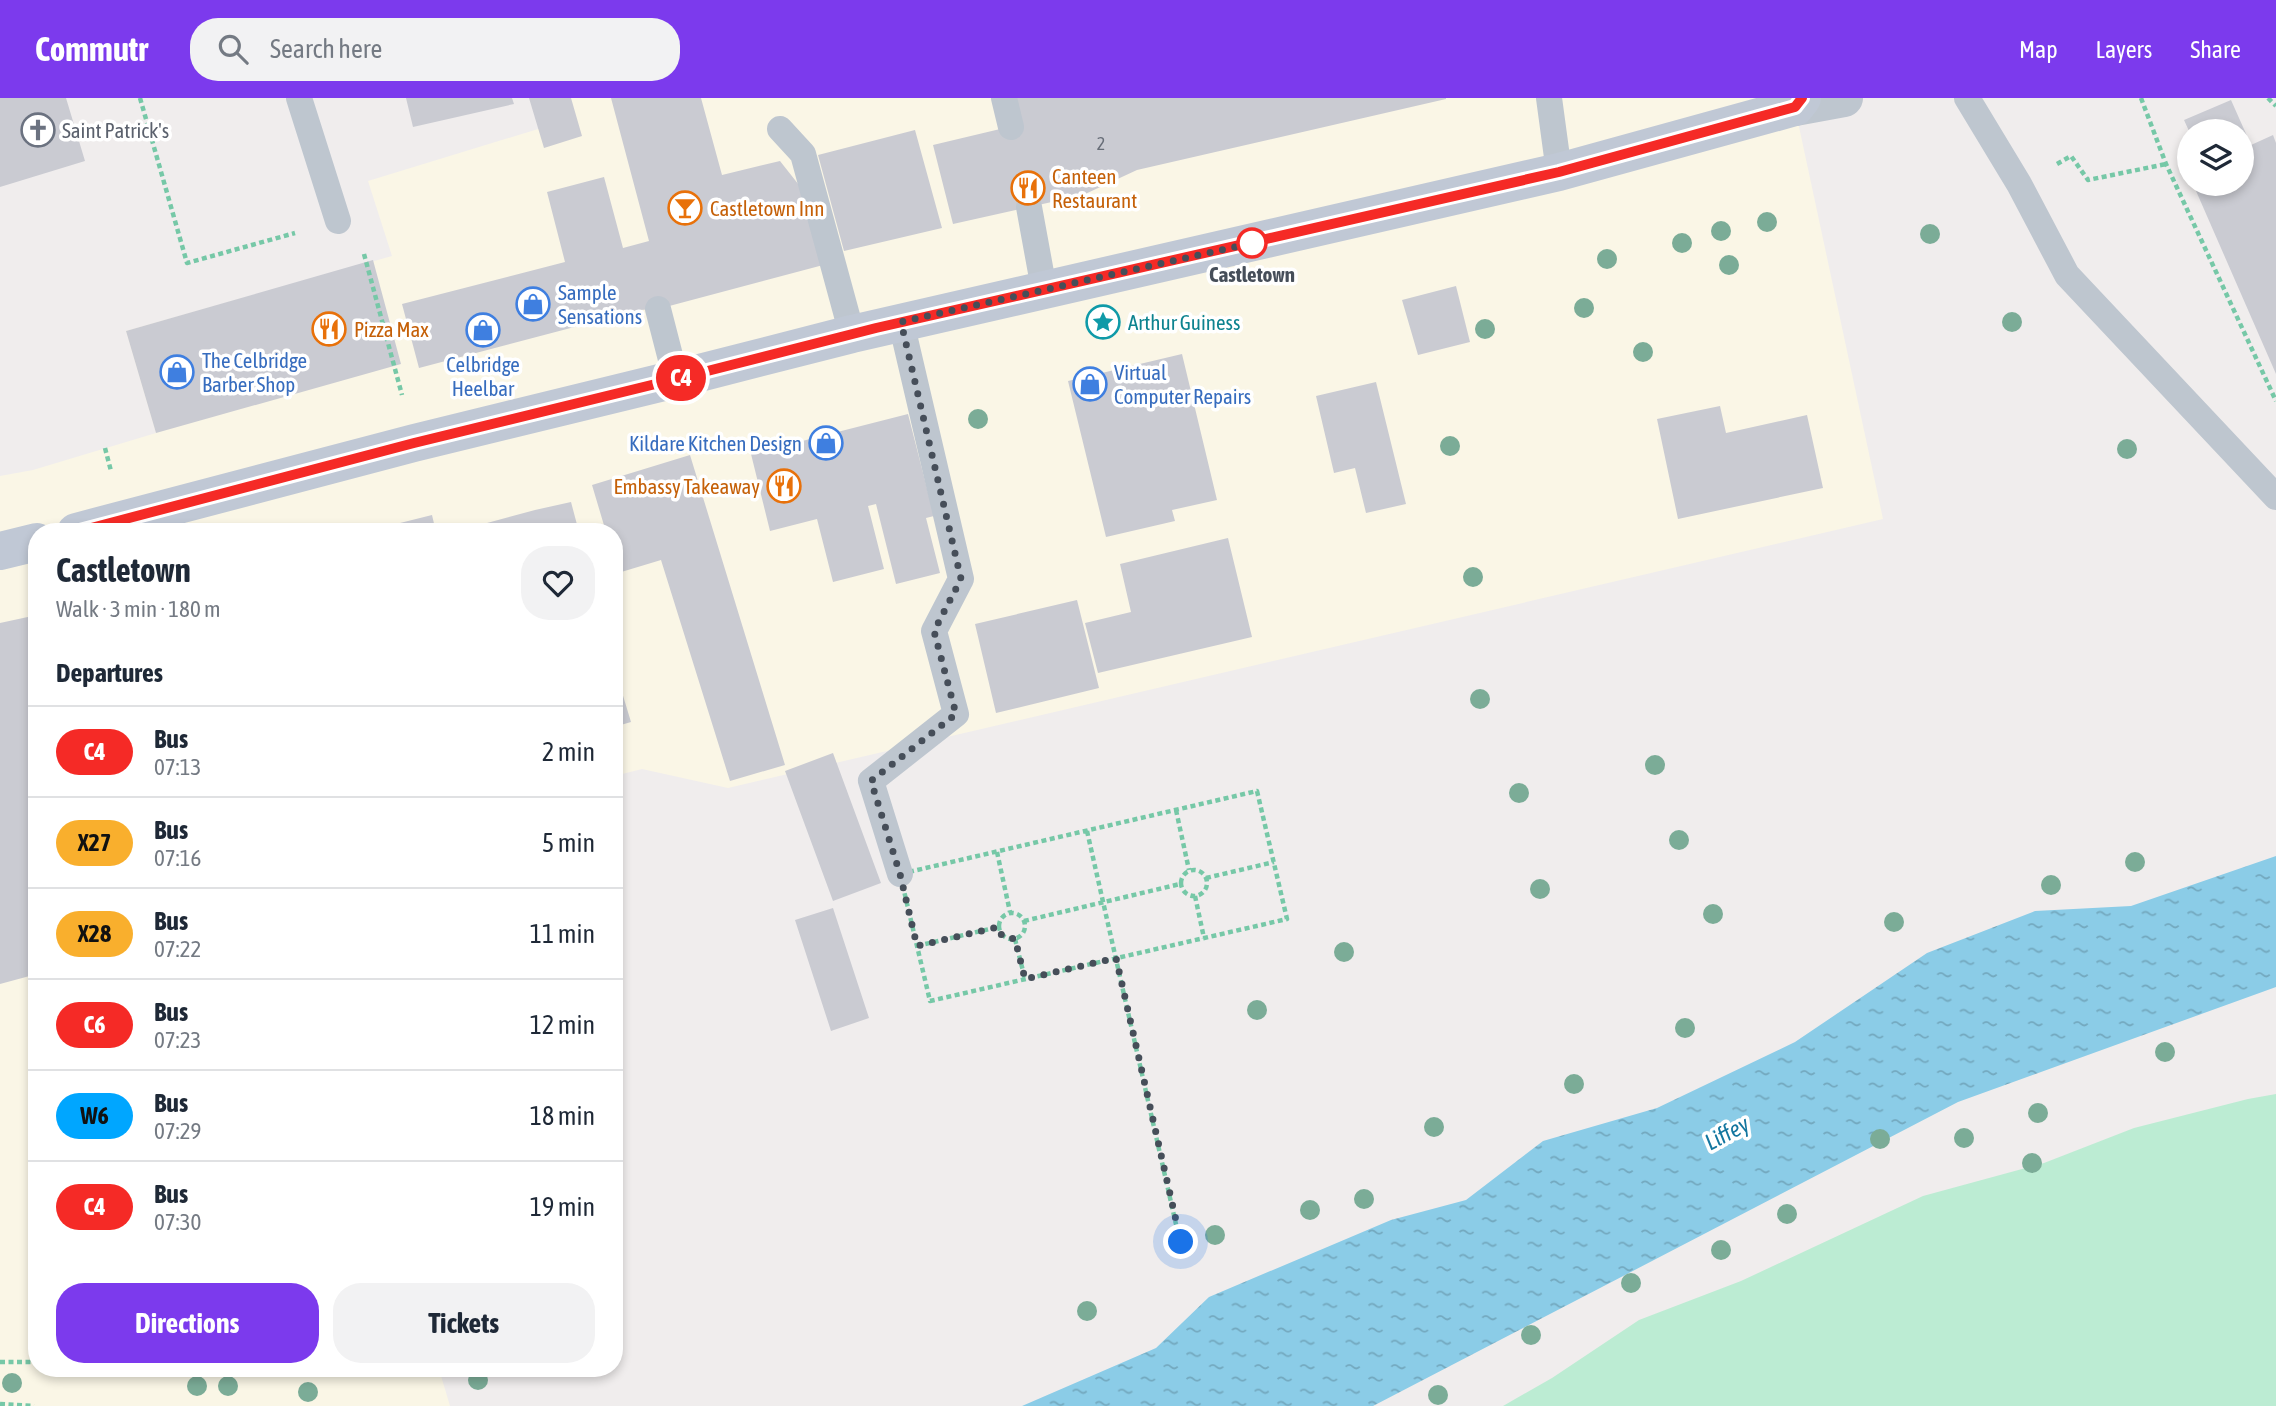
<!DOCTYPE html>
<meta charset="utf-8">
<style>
body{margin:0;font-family:"Asap Condensed",sans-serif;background:#f2f2f3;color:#1f2937;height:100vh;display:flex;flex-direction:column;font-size:26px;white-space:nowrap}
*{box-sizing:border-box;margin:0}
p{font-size:23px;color:#747a83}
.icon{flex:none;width:38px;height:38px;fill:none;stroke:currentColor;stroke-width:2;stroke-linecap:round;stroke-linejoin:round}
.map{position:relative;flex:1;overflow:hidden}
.details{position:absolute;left:28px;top:425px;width:595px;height:854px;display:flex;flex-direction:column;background:#fff;border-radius:28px;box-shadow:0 4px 10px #0003}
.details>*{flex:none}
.badge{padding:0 14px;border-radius:23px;font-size:24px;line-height:46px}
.fabs{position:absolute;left:2177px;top:21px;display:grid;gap:14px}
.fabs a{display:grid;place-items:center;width:77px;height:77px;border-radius:50%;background:#fff;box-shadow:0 4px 10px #0003;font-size:35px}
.you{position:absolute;width:35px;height:35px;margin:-18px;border:5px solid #fff;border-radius:50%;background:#1a73e8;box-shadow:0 0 0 10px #1a73e833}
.map>.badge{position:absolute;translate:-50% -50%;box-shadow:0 0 0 4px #fff}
h2{padding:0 28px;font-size:26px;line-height:63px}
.round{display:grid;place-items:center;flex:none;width:74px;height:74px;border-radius:28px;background:#f2f2f3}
.headline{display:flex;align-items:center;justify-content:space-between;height:119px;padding:0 28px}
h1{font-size:33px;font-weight:700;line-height:52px}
.action{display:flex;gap:14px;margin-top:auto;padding:14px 28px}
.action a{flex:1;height:80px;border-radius:28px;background:#7c3aed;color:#fff;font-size:28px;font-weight:700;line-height:80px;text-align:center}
.action a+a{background:#f2f2f3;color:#1f2937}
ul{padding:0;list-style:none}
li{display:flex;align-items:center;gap:21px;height:91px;padding:0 28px;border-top:2px solid #e0e1e3}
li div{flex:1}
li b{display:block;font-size:26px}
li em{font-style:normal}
li .badge{min-width:77px;font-weight:700;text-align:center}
header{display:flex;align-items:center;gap:42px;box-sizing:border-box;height:98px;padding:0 35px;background:#7c3aed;color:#fff}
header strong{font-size:33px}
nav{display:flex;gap:38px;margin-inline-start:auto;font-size:24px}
.search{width:490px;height:63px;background:#f2f2f3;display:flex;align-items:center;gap:18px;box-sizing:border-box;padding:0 24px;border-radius:28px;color:#747a83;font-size:26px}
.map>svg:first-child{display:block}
.commercial{fill:#faf6e6}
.green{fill:#bcecd3}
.water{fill:url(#water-ripples)}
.building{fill:#cacbd2}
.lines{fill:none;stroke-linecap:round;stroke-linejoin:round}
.path{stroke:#76c8a7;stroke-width:4.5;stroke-dasharray:5 3.5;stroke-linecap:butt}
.lane{stroke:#bec6cf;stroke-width:26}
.street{stroke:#bec6cf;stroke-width:38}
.secondary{stroke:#c0c8d5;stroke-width:38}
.tree{fill:#7bac97}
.line-casing{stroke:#fff;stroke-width:16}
.line{stroke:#f52a26;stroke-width:10}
.walk{stroke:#464e59;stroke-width:7;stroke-dasharray:0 12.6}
.stop-dot{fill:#fff;stroke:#f52a26;stroke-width:3.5}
.labels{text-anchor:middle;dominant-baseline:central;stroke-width:7;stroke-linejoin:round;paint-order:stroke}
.number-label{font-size:18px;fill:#676d77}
.worship-label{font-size:21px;fill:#5b616d;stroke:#fff;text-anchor:start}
.food-label{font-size:21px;fill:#c56008;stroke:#fff;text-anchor:start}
.stop-label{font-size:21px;font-weight:bold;fill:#464e59;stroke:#fff}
.shop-label{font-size:21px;fill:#366cbe;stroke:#fff;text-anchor:start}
.culture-label{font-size:21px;fill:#0d838f;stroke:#fff;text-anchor:start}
.water-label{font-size:23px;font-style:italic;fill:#13769f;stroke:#fff}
</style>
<header>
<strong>Commutr</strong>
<div class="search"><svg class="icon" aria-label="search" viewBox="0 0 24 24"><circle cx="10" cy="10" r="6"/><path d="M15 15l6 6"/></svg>Search here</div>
<nav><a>Map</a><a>Layers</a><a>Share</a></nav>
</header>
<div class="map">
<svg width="2276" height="1308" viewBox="0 0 2276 1308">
<defs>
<pattern id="water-ripples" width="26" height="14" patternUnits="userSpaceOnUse" patternTransform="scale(1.75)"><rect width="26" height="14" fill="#8bcce7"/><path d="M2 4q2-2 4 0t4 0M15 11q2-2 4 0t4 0" fill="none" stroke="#73a8be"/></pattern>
</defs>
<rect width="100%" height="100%" fill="#f0eded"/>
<path class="commercial" d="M541,0H1802L1795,10L1883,421L728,690L642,671L614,678V434H37V1270L439,1271L450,1308H0V378L33,372L156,335L126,233L392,158L368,83L548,28Z"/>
<path class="green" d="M2276,996V1308H1503L1552,1280L1639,1222L1741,1183L1923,1098L2044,1065L2134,1030L2248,1001Z"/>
<path class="water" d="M2276,758V889L1958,1004L1373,1308H1022L1156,1250L1209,1199L1391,1122L1466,1102L1543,1043L1657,1010L1795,944L1927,855L2035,813L2131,808Z"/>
<path class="building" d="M0,0H66L85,63L0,89Z
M406,0H512L514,6L413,29Z
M529,0H571L582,38L544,50Z
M611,0H701L722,77L780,63L810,101L827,166L658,211L639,212L419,270L402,206L565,164L547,94L604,79L623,150L649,143Z
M1016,0H1446V1L1137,72L1083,97L953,126L933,47L1021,26Z
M2231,2L2251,47L2273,37L2276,45V276L2193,86H2242V33H2189L2184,22Z
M915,32L942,130L844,153L818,57Z
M2189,48V76L2179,52Z
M373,162L401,266L156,335L126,233Z
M1456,188L1470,244L1418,257L1402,202Z
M1182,256L1217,402L1172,412L1175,423L1106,439L1068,283Z
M1376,284L1406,406L1366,415L1355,370L1334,375L1316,298Z
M1720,308L1726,335L1807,317L1823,390L1678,421L1657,321Z
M908,316L934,418L926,420L940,475L896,486L876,406L868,408L884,471L833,484L817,421L770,433L751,356Z
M690,357L785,667L730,683L661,462L618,475L614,462V434H606L592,387Z
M571,404L579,434H454L535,412Z
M432,417L436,434H368V433Z
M1228,440L1252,539L1098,575L1085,525L1131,514L1120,466Z
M1077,502L1099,590L996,615L975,526Z
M37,517V876L0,886V525Z
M614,568L631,624L614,629Z
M833,655L881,785L833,803L785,673Z
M833,810L869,920L831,933L795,822Z"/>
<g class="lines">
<path class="path" d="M140,0L187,165L295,135
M2141,0L2166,66L2276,303
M2268,0L2276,8
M2057,66L2071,58L2088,82L2166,66
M364,156L402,297
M105,350L111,373
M1257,693L1287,821L930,903L900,776Z
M1176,712L1189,772
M1087,733L1180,1144
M997,754L1010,814
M1181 785a13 13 0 1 1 26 0a13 13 0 1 1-26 0Z
M1206,780L1274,764
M1195,798L1204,840
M999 828a13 13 0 1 1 26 0a13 13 0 1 1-26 0Z
M1024,823L1180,786
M1015,841L1025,881
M917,848L998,829
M0,1264H37
M0,1306L34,1308"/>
<path class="lane" d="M299,0L338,123
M1004,0L1011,29
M1549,0L1559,74
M1967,0L2019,86L2067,177L2276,399
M780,31L803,56L852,236
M1029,109L1044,191
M658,211L676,281
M900,776L871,683L956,616L934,533L961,481L901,224"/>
<path class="street" d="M1795,9L1844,0"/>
<path class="secondary" d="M76,434L414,345L676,281L852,236L1559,74L1795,9L1802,0
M0,453L37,444"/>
</g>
<g class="tree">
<circle cx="1767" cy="124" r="10"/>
<circle cx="1721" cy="133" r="10"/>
<circle cx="1930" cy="136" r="10"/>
<circle cx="1682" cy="145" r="10"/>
<circle cx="1607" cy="161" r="10"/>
<circle cx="1729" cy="167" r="10"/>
<circle cx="1584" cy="210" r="10"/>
<circle cx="2012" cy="224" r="10"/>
<circle cx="1485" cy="231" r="10"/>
<circle cx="1643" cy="254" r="10"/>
<circle cx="978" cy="321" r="10"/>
<circle cx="1450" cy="348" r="10"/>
<circle cx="2127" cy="351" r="10"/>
<circle cx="1473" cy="479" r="10"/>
<circle cx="1480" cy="601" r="10"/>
<circle cx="1655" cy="667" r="10"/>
<circle cx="1519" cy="695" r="10"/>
<circle cx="1679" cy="742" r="10"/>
<circle cx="2135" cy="764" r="10"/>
<circle cx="2051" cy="787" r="10"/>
<circle cx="1540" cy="791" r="10"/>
<circle cx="1713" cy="816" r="10"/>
<circle cx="1894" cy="824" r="10"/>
<circle cx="1344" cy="854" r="10"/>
<circle cx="1257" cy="912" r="10"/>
<circle cx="1685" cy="930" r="10"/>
<circle cx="2165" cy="954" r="10"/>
<circle cx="1574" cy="986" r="10"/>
<circle cx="2038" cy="1015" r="10"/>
<circle cx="1434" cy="1029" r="10"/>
<circle cx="1964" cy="1040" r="10"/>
<circle cx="1880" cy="1041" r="10"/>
<circle cx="2032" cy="1065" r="10"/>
<circle cx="1364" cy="1101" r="10"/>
<circle cx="1310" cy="1112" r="10"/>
<circle cx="1787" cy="1116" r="10"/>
<circle cx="1215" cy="1137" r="10"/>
<circle cx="1721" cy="1152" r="10"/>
<circle cx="1631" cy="1185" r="10"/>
<circle cx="1087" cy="1213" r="10"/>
<circle cx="1531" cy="1237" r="10"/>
<circle cx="478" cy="1282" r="10"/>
<circle cx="12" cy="1285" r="10"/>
<circle cx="197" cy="1288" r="10"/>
<circle cx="228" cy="1288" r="10"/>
<circle cx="308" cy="1294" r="10"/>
<circle cx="1438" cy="1297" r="10"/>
</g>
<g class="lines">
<defs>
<path id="line" d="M76,434L414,345L676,281L876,230L1559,74L1795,9L1802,0"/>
</defs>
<use href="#line" class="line-casing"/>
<use href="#line" class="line"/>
<path class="walk" d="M1181,1144L1116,860L1025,881L1015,841L1002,838L998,829L917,848L900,776L871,683L956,616L934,533L961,481L901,224L1252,145"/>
</g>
<defs>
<symbol id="church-ring" viewBox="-11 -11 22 22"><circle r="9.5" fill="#fff" stroke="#6b7280" stroke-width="1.5"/><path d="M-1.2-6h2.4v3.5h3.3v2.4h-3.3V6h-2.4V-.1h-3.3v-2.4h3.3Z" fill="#6b7280"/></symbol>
<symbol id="restaurant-ring" viewBox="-11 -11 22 22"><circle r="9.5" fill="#fff" stroke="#e8710a" stroke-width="1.5"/><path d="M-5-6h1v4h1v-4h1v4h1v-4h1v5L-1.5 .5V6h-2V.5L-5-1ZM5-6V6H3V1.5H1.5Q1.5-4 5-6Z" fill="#e8710a"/></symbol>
<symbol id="bar-ring" viewBox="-11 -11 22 22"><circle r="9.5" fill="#fff" stroke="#e8710a" stroke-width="1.5"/><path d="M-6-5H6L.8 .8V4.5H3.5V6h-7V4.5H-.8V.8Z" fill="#e8710a"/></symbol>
<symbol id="shop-ring" viewBox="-11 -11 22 22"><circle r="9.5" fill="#fff" stroke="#3f7fe0" stroke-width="1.5"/><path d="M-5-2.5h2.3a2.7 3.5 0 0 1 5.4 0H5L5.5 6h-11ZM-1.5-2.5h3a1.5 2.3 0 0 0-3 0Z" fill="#3f7fe0"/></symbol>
<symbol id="sight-ring" viewBox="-11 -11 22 22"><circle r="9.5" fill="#fff" stroke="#0f9aa8" stroke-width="1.5"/><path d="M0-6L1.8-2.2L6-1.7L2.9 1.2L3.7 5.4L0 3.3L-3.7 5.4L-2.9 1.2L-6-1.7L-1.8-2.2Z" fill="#0f9aa8"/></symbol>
</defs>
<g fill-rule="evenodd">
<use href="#church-ring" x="19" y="13" width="38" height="38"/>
<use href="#restaurant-ring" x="1009" y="71" width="38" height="38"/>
<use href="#bar-ring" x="666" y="91" width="38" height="38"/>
<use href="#shop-ring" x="514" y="187" width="38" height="38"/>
<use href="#sight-ring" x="1084" y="205" width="38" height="38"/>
<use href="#restaurant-ring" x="310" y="212" width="38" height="38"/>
<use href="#shop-ring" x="464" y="213" width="38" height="38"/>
<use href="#shop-ring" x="158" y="255" width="38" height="38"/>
<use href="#shop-ring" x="1071" y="267" width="38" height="38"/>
<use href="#shop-ring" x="807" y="326" width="38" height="38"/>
<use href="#restaurant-ring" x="765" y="369" width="38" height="38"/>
</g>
<circle class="stop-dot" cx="1252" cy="145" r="14"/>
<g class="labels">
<g class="number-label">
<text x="1101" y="45">2</text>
</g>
<g class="worship-label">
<text x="62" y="32">Saint Patrick's</text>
</g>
<g class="food-label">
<text x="1052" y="78">Canteen<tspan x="1052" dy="24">Restaurant</tspan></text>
<text x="710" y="110">Castletown Inn</text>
<text x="354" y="231">Pizza Max</text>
<text x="760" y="388" text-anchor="end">Embassy Takeaway</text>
</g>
<g class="stop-label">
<text x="1252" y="176">Castletown</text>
</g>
<g class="shop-label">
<text x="558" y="194">Sample<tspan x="558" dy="24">Sensations</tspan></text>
<text x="202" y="262">The Celbridge<tspan x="202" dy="24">Barber Shop</tspan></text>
<text x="483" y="266" text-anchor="middle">Celbridge<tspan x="483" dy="24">Heelbar</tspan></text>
<text x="1114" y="274">Virtual<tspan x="1114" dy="24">Computer Repairs</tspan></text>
<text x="802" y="345" text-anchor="end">Kildare Kitchen Design</text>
</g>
<g class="culture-label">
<text x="1128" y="224">Arthur Guiness</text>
</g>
<g class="water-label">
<text transform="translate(1727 1035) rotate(-28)">Liffey</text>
</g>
</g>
</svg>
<div class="fabs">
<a><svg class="icon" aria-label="layers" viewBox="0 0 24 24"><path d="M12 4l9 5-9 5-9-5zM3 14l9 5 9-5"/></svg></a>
</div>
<div class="you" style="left:1181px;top:1144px"></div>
<b class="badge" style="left:681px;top:280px;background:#f52a26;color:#fff">C4</b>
<section class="details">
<div class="headline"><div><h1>Castletown</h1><p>Walk · 3 min · 180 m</p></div><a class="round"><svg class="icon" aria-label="heart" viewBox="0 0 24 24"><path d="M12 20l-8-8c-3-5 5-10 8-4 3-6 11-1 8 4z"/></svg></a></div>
<h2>Departures</h2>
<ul>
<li><span class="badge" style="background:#f52a26;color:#fff">C4</span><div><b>Bus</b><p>07:13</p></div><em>2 min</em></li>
<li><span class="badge" style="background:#f9af2d;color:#111">X27</span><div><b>Bus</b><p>07:16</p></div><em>5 min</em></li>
<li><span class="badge" style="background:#f9af2d;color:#111">X28</span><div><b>Bus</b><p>07:22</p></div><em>11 min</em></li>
<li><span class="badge" style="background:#f52a26;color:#fff">C6</span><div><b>Bus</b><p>07:23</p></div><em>12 min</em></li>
<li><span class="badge" style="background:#00a6ff;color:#111">W6</span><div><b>Bus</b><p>07:29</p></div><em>18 min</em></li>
<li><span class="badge" style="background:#f52a26;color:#fff">C4</span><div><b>Bus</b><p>07:30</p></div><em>19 min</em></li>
</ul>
<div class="action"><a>Directions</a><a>Tickets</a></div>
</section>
</div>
